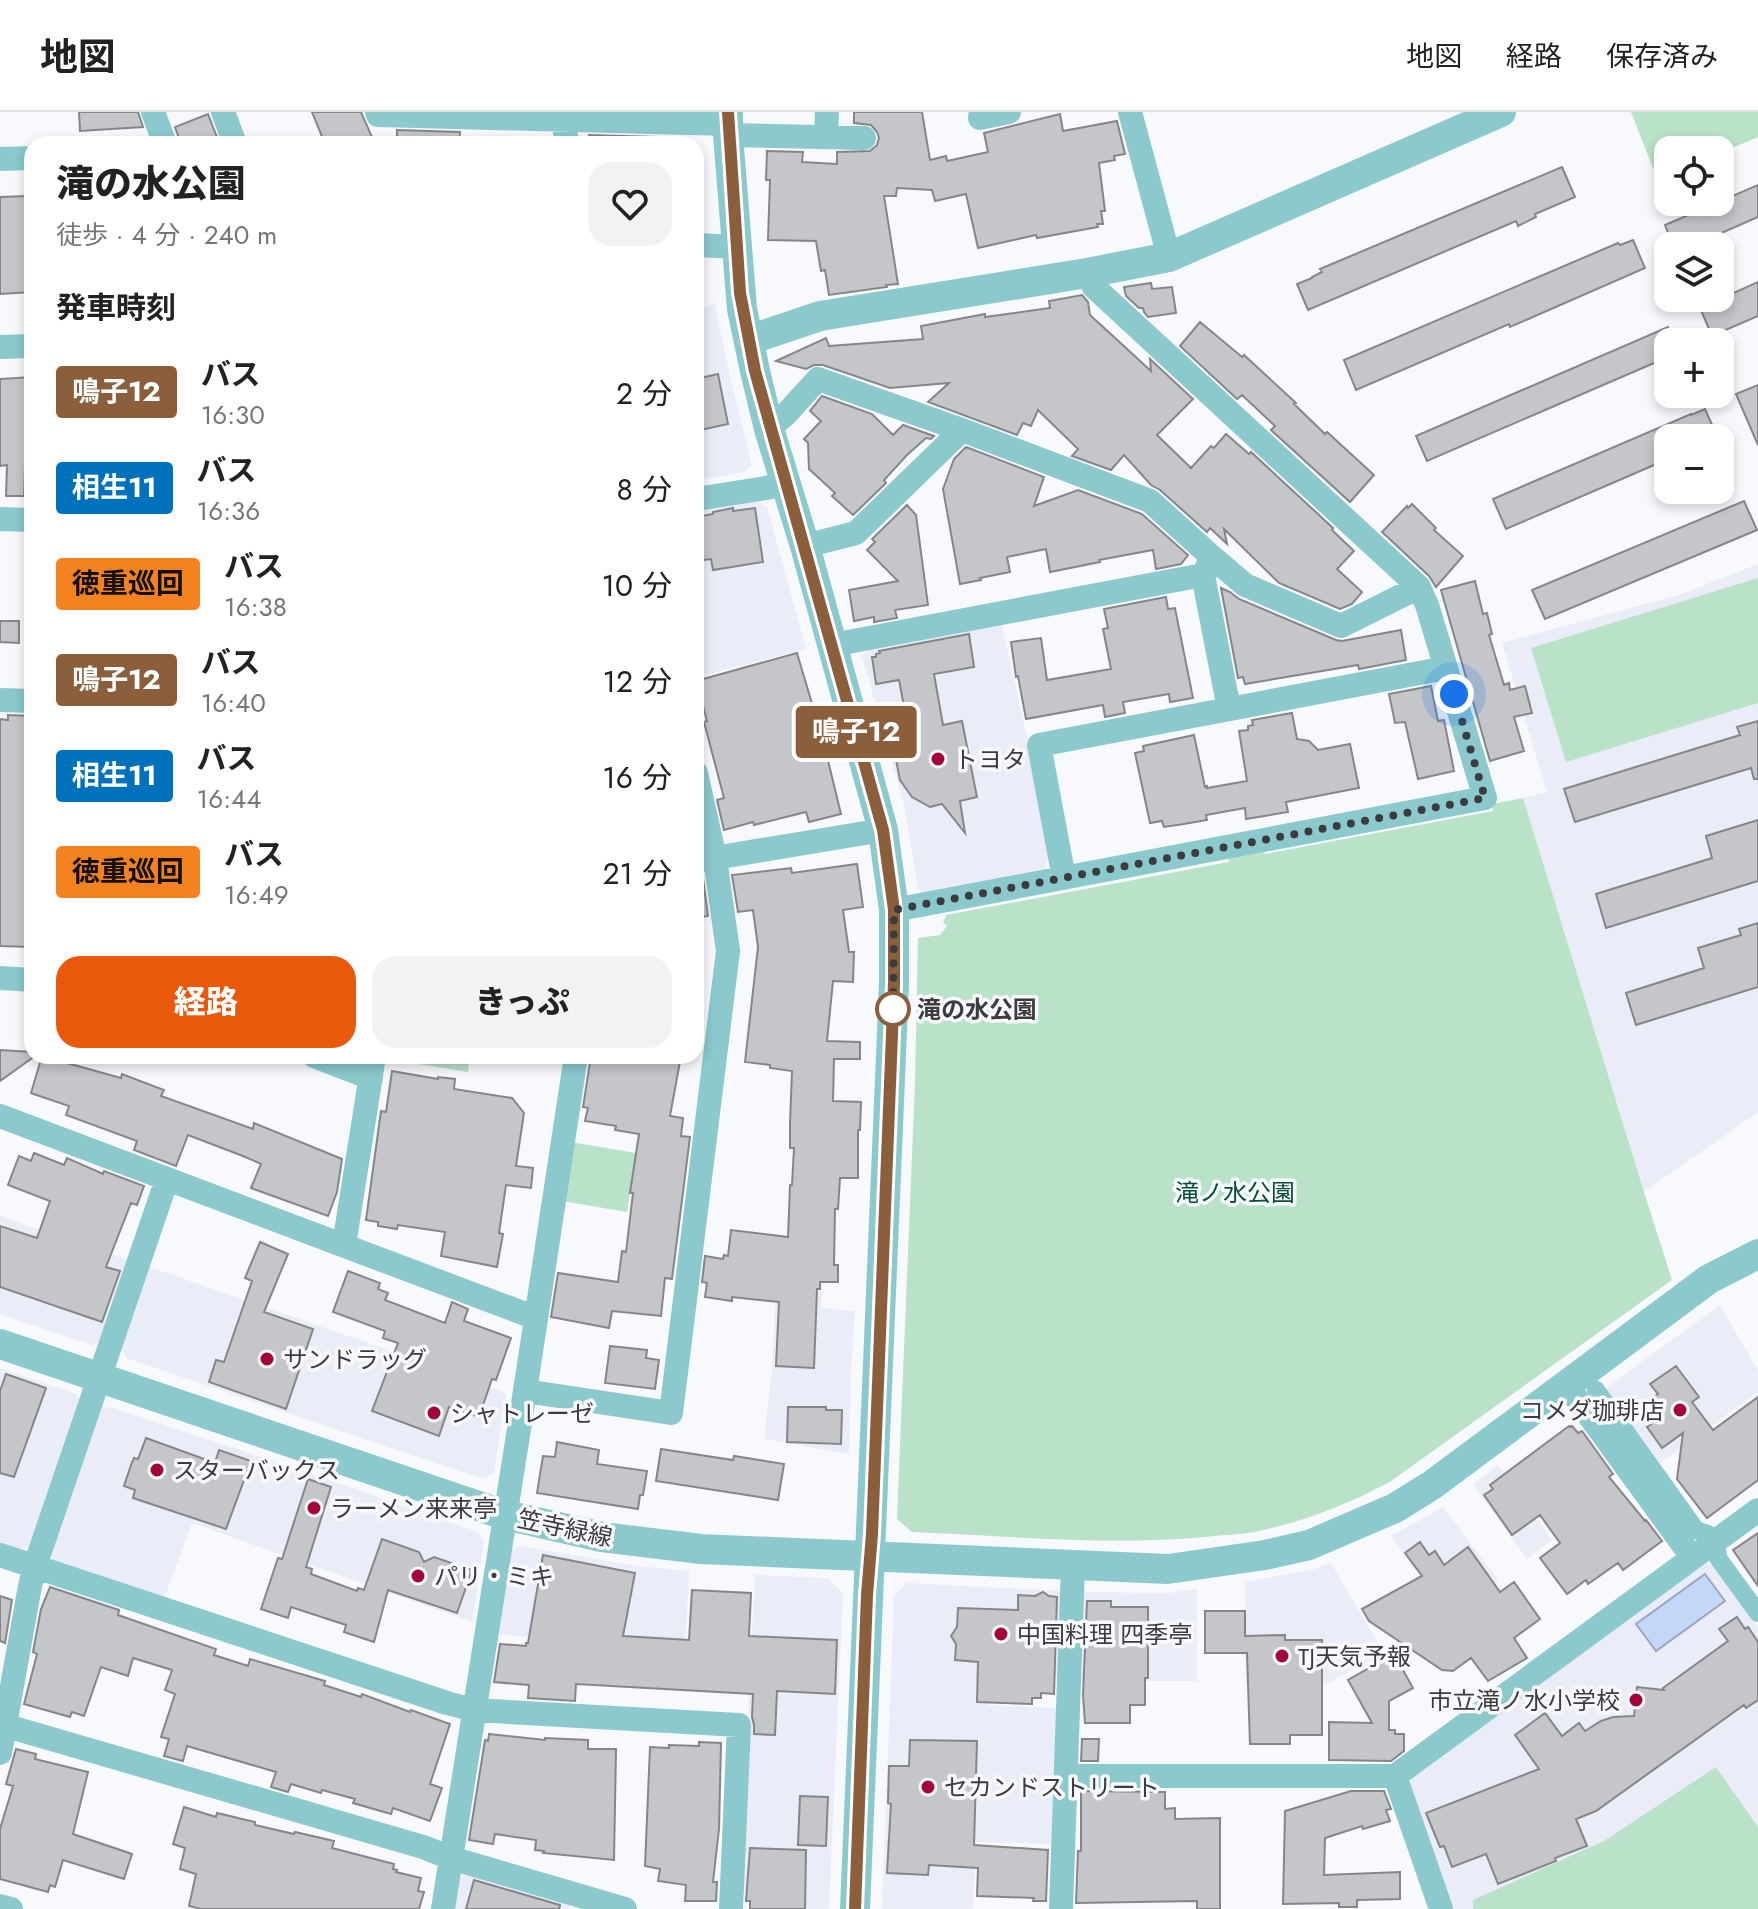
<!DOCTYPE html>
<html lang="ja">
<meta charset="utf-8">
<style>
body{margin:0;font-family:Jost,"Noto Sans JP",sans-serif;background:#f2f2f2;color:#222;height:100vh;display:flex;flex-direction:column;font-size:30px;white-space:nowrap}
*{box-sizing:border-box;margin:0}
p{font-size:26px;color:#767676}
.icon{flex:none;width:44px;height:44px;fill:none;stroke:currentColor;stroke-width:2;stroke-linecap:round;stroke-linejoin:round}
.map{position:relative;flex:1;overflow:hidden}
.drawer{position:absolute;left:24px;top:24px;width:680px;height:928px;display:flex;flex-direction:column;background:#fff;border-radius:24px;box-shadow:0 4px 12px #0003}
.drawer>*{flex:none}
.badge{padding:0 16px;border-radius:6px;font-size:28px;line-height:52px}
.buttons{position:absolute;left:1654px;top:24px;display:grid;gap:16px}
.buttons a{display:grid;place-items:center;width:80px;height:80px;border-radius:16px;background:#fff;box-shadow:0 4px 12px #0003;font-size:40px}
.you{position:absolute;width:40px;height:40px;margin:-20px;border:6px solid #fff;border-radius:50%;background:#1a73e8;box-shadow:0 0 0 12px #1a73e833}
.map>.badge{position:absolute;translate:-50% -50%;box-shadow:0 0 0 4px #fff}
h2{padding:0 32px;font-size:30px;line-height:72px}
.round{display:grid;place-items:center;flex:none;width:84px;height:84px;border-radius:24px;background:#f2f2f2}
.head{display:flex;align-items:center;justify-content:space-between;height:136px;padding:0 32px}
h1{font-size:38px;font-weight:800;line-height:60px}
.button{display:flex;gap:16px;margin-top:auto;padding:16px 32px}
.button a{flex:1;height:92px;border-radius:24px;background:#ea580c;color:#fff;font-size:32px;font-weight:800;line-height:92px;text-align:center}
.button a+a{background:#f2f2f2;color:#222}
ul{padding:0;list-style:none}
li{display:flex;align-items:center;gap:24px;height:96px;padding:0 32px}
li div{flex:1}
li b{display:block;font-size:30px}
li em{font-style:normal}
li .badge{min-width:88px;font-weight:700;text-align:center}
header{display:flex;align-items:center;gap:48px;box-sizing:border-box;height:112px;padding:0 40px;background:#fff;border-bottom:2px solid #e0e0e0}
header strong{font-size:38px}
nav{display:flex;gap:44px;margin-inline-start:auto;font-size:28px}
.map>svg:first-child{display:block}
.built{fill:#eaecf8}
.green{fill:#bae2c8}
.water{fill:#c3d7f6;stroke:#9aa8bf;stroke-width:2}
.building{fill:#c5c6ca;stroke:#85868a;stroke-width:2}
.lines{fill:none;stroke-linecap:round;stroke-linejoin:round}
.pedestrian{stroke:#8bc9cd;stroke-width:18}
.minor{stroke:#8bc9cd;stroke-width:24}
.tertiary{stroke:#8bc9cd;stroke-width:30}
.line-casing{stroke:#fff;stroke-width:18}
.line{stroke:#8b5e3c;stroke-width:12}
.walk{stroke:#3c3c3e;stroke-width:8;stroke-dasharray:0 14.4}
.poi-dot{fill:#a30539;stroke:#f8f9fd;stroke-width:3}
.stop-dot{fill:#fff;stroke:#8b5e3c;stroke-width:4}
.labels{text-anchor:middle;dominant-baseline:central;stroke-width:7;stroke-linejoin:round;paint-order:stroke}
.poi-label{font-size:24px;fill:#3c3c3e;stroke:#f8f9fd;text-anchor:start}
.stop-label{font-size:24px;font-weight:bold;fill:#3c3c3e;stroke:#f8f9fd;text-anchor:start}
.park-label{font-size:24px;fill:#05502f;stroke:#f8f9fd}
.street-label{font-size:24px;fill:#3c3c3e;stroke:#f8f9fd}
</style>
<header>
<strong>地図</strong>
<nav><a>地図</a><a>経路</a><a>保存済み</a></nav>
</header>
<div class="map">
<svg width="1758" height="1797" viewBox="0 0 1758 1797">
<rect width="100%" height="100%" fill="#f8f9fd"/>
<path class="built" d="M715,191L730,265L752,353L745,360L696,368V200Z
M757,390L767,395L806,537L696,565V397Z
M1758,452V1000L1644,1080L1523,686L1547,680L1502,531L1682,482Z
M1001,509L1027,626L1048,745L1044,757L921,781L918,776L904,693L862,544L870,535Z
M0,1104L130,1149L103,1228L92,1233L0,1202Z
M147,1154L374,1233L506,1281L494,1361L483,1367L126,1246L120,1234Z
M776,1178L822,1180L821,1196L855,1199L851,1260L849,1342L764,1327L772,1257Z
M1720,1193L1758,1259V1280L1660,1351L1606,1276Z
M0,1256L76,1282L82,1294L33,1432L19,1439L0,1433Z
M110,1295L304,1359L478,1420L484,1429L472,1510L192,1411L164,1487L54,1450L50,1439L95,1298Z
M1498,1353L1552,1428L1527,1447L1473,1372Z
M1443,1395L1498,1468L1472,1488L1448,1503L1391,1424Z
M521,1434L636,1454L689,1459L685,1538L495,1522L507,1441Z
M1331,1451L1384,1541L1326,1572H1246L1245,1470L1314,1457Z
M1700,1452L1714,1454L1758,1515V1797H1451L1408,1675L1413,1662Z
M755,1463L828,1466L843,1482L829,1797H797V1782L739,1779Z
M907,1471L1063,1479L1060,1565L990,1560L988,1593L1060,1596L1055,1732L976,1730L973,1797H882L894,1484Z
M1197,1477V1569H1079L1082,1480L1168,1481Z
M471,1761L571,1790L569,1797H451L455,1769Z"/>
<path class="green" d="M1631,0H1758V25L1720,41V38H1668V63L1663,65L1655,61Z
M1758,466V591L1566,650L1531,536Z
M1523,686L1644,1080L1672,1168L1391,1369C1347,1393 1303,1410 1254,1420C1238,1423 1221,1423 1205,1425C1108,1434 1009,1424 912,1420L897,1407L915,970L918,826L940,823L947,814L943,811L946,803L1229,750L1228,743L1264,736L1265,742L1493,699L1492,692Z
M381,944H470L468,960L381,946Z
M571,1030L636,1041L627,1100L562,1089Z
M1716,1655L1758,1715V1797H1473V1788L1604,1729Z"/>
<path class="water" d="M1705,1462L1725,1489L1656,1539L1636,1512Z"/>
<path class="building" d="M79,0H138L143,15L80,19Z
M312,0H361L375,32H325Z
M854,0H922L930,48L946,44L947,49L988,40L984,21L1060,2L1063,19L1117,9L1125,42L1114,44L1115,48L1099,51L1105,99H1101L1103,112H1097L1098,115L1037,126L1036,123L978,136L966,82L935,89L932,78L897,76L896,84H884L898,172L886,173L887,175L829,183L825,158L821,159L816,129L768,128L770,68H766L767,39L803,40L802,50L837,52V40L870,39L877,33L879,26L877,20L871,13L854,11Z
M208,2L218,28L208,32H201L199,27L181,32L175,15Z
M397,18L460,20L459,32H397Z
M589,23L657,25V32H589Z
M1562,55L1575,85L1535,102L1536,105L1518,114L1516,109L1308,198L1297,172L1312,166V165L1322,160L1320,157Z
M1758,73V105L1692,134H1673L1665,113Z
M26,84L29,144H32V180L0,182V85Z
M1633,128L1645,156L1510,215L1509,212L1356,278L1344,248L1618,131L1620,133Z
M1758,170V204L1712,224L1700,196Z
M1151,171L1152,177L1172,175L1176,201L1148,205L1144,200L1143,196H1139L1126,184L1124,175Z
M1082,183L1088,190L1090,203L1151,259L1150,247L1193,287L1157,323L1191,356L1211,334L1214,336L1226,322L1249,342L1251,340L1333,416L1332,418L1354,439L1337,457L1362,480L1352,492L1340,497L1279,471L1224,417L1227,432L1210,416L1207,420L1160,378L1151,373L1124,343L1111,358L1072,344L1078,337L1038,298L1031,314L1023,311L1017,323L928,290L949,271L890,276L823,253H814L806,257L776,249L826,226L829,234L923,227L921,214L985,202V205L1050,196L1049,189Z
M1200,210L1242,245L1244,243L1296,291L1294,292L1325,322L1327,320L1374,363L1350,390L1271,318L1275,314L1242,283L1237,287L1180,234Z
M1668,215V245L1427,349L1416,324Z
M718,262L728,312L696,319V267Z
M32,265V355H25L24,384H6L7,353L0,354V267Z
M1758,273V333L1736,282Z
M822,284L872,302L893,323L903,313L934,324L931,327L926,326L907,343L884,368L886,371L853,403L832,384L835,381L809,357L808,331L804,327L821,309L810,299Z
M1705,297L1718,326H1668V347L1506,417L1493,387L1691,302V303Z
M966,335L1044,365L1034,394L1078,378L1142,402L1188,443L1181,452L1156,457L1153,438L1099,448L1100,450L1050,460L1046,437L1007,445L1010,460L980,466L981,468L960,472L943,377L954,347Z
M1744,389L1757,418L1545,507L1532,478Z
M1412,392L1436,416L1434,418L1463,444L1436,475L1429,464L1382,420L1407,394L1408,396Z
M907,393L916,403L928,493L895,498L897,506L874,510V505L854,509L849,478L898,469L867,438L875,430L872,427Z
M733,396V399L755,396L763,450L713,458L711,447L696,449V405L713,402V400Z
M1475,469L1483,502L1487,501L1492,522L1489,523L1504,573L1509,571L1510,578L1525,574L1532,601L1514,605L1524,639L1490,649L1441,478Z
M1221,476L1230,480L1239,487L1336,528L1342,529L1401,518L1406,548L1359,557L1358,553L1245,572L1243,565L1238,566Z
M1166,485L1168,497L1175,496L1193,586L1170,590L1169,582L1123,590L1125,601L1105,605L1103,593L1026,607L1018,564L1016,565L1011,530L1041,526L1047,568L1111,557L1103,517L1108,516L1104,497Z
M0,509H19V531L0,530Z
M969,522L974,555L934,562L943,613L962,609L977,685L960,689L965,721L942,692L930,695L912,685L900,668L891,623L898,622V618L904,614L903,610H907L899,568L876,572L872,545H876V542L880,541L879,539Z
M797,541L824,632L841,702L809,710L806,700L754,713L753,710L724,718L717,688L724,686L704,610L707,609L696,569Z
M1431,574L1438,609L1444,608L1454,659L1418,667L1405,610L1395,611L1389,582Z
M1292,601L1297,627L1309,629L1318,638L1350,632L1359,676L1286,690L1288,700L1246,707L1245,696L1206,703L1207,708L1184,712L1164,715L1162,709L1150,711L1135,641L1144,639L1143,634L1194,623L1205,675L1207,674V676L1247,669L1239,619L1248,618V614L1253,613L1252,608Z
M8,603L32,604V753L30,752L27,813L32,814V835L0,834V607L8,608Z
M1758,609V667H1754L1751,656L1575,710L1564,677L1740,623L1737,615Z
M1758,708V769L1606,816L1596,782L1712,746L1706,724Z
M857,752L863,795L843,798L849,840H854L853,870L833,869L827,929L860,930V947H834L833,989L861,990L860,1018H858V1066H840L838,1097H835L834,1153H838V1170H820V1177H817L814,1256L776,1254L779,1190L732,1185V1189L705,1185L707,1171L702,1170L705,1144L723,1147L724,1143L728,1144L731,1118L788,1125L790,1073H792L794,1036H790V1012L792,959L770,956V953L745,950L758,835L753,798L738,800L732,763L791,756L792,761Z
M703,766L708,804L696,806V767Z
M1758,811V875L1636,913L1626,881L1704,856L1698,836L1741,823L1739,817Z
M0,938L32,940V944H35L0,969Z
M42,944L121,966L122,962L164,978L161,984L253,1017L254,1011L342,1047L337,1080L328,1104L251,1076L261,1052L243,1044L188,1023L176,1054L134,1038L137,1029L66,1003L69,994L31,981Z
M591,944H681L670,1004L683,1006L681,1024L690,1025L672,1167L665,1166L661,1204L612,1199L609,1216L551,1205L558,1161L618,1170L622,1139L626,1140L633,1081H630L639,1022L615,1018L616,1014L585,1009L588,996L583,995Z
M392,959L438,967V965L455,967L454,977L512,986L524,1001L516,1054L533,1056L531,1076L506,1073L499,1121L503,1122L497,1155L441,1144L445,1120L398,1113L397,1117L378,1114V1110L366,1108L381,999L386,1000Z
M34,1041L64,1053L67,1046L103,1062L104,1059L144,1074L137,1093L131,1091L106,1155L120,1159L102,1210L0,1175V1114L37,1126L50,1089L8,1073L19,1044L31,1049Z
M260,1130L288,1142L264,1200L313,1217L286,1297L209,1270L216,1248L224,1250L252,1169L245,1166Z
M348,1159L380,1171L378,1177L388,1181L385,1188L445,1211L452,1190L468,1197L464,1209L511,1226L496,1268L492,1267L479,1305L449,1295L439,1324L372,1299L398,1231L383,1226L385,1219L333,1200Z
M610,1234L647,1238L646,1246L659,1248L655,1277L605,1271Z
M1676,1254L1699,1285L1692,1290L1713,1318L1758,1285V1368L1707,1406L1677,1367L1683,1321L1662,1336L1647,1315L1662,1304L1657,1297L1662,1294L1655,1284L1658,1282L1650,1272Z
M6,1262L46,1276L14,1365L0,1361V1279Z
M788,1295H826V1298H842L841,1332L787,1330Z
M1569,1314L1570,1315L1572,1314L1578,1321L1582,1319L1613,1362L1609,1365L1645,1409L1646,1408L1662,1429L1623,1458L1618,1451L1588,1472L1586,1468L1567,1482L1540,1446L1560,1431L1540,1403L1512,1423L1484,1383L1493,1377L1490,1373Z
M146,1326L215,1351L219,1338L251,1349L226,1417L133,1386L135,1378L124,1374L131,1353L134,1346L138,1347Z
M557,1330L599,1338L597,1352L647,1359L643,1383H640L638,1397L537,1381L543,1344L555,1345Z
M661,1337L733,1348L734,1344L784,1352L778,1388L656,1369Z
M308,1367L331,1375L306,1455L312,1457L311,1462L357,1479L358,1476L364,1478L382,1427L419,1440L424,1450L434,1445L472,1458L457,1501L388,1478L374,1530L344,1520L346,1513L291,1495L288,1506L261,1497L278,1446L282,1447Z
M1758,1421V1474L1733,1438Z
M1420,1430L1429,1443L1435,1439L1444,1453L1468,1435L1500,1480L1514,1470L1540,1507L1514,1526L1527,1546L1488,1569L1471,1546L1453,1559L1442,1558L1369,1509L1362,1497L1422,1464L1405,1441Z
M543,1443L635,1461L623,1524L689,1528L692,1478L751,1481L749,1524L837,1528L835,1582L777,1579L775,1623L754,1622V1613L752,1605L753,1582L576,1572L575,1589L528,1586L529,1573L494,1570L500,1532L526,1534V1531H528Z
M50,1475L119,1498L118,1503L216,1537L214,1543L248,1554L250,1547L325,1569L324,1573L361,1585L362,1582L410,1600L411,1598L450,1612L430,1672L442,1676L430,1709L393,1696L391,1702L353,1691L355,1687L322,1678L321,1681L291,1672L288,1680L271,1675L276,1660L187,1634L183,1649L164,1644L169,1627L161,1625L175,1582L165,1578L172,1558L133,1546L128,1564L101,1555L84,1604L72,1600L70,1605L24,1592L37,1542L33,1540L41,1497Z
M1043,1480L1049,1484L1057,1485L1054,1582L1041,1581V1586H1032V1592L977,1590L978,1550L955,1548L956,1532L951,1524L957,1515L958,1496L1018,1498V1483L1035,1484Z
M0,1484L12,1488L5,1531L0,1529Z
M1087,1489H1111V1495H1148V1566H1145V1593H1130V1611H1085L1083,1583Z
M1205,1499H1245V1524L1285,1523V1528H1322V1623H1290V1632H1250L1247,1541H1205Z
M1737,1505L1745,1517L1748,1515L1758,1530V1588L1746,1596L1744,1593L1596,1699L1576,1707L1587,1734L1555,1746L1556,1749L1498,1772L1486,1742L1452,1755L1444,1734L1440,1735L1426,1701L1539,1657L1515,1623L1545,1601L1562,1624L1579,1611L1585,1619L1601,1609L1613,1605L1634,1604L1637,1575L1664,1578L1663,1576L1728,1529L1719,1517Z
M1394,1542L1413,1576L1389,1589V1618H1395V1622H1404V1639L1391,1649L1329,1648V1610L1372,1611L1348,1568Z
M489,1622L545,1628V1626L588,1628V1637H616L614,1748L543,1741L544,1739L535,1738L536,1728L495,1722L493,1732L469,1728L485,1628L488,1629Z
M1082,1627H1099L1098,1649H1081Z
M910,1628L977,1629L974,1733L1048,1738L1046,1789H1033L1034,1786L977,1784L978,1756L929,1753L928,1763L887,1761L891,1692L888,1691L889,1654H909Z
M699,1630L721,1631L719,1717L713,1770H717L716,1789H685L686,1773L658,1769L660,1757L645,1754L650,1635L669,1636V1633L699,1634Z
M16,1637L36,1642L35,1647L88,1660L73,1722L132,1742L124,1767L63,1748L55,1775L50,1773L48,1780L0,1767V1717L13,1674L6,1672Z
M1081,1679L1165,1680V1697L1175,1696V1707L1220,1706V1797H1197V1789L1076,1791L1078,1739H1081Z
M1351,1679H1384L1391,1697L1386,1698L1390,1709L1363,1717L1362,1714L1325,1726L1324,1763L1400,1760V1787L1357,1788V1795H1339V1791L1283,1792L1285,1699Z
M800,1684L828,1685L826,1734L798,1733Z
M184,1695L216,1705L217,1701L255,1710V1713L294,1722L295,1720L334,1729L332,1736L394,1752L393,1757L397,1758L396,1760L421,1766L418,1779L424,1780L419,1797H201L189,1794L196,1762L180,1757L185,1736L173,1732Z
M750,1736L806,1738L805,1797H750V1789H746Z
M474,1768L560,1793L559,1797H466Z"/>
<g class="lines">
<path class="pedestrian" d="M1596,1278L1696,1418L1708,1422
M1717,1435L1718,1446L1758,1501"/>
<path class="minor" d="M153,0L165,32
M223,0L235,32
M377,0L378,3L728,12
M981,0L980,6L1009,0
M1130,0L1169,145
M562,8L568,32
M728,23L864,26
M826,25L827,0
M0,47L32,46
M696,133L738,135
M0,235L32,234
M769,317L787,301L818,267L962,318L1150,389L1212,445
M696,387L766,376L787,371
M0,407L32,408
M805,434L856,421L962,318
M1203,463L1229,597
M832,533L1203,463L1212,445L1245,473L1341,514L1419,475L1094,175L1087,161
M0,588L32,589
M696,749L883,718
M1064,766L1039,633L1446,556
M894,798L1485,686L1427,493L1419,475
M0,866L32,868
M314,944L371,966
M0,1004L536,1206
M344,1133L374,944
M1567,1273L1692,1445
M525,1279L671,1301L728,839L715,746L696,661
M0,1443L447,1591L474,1598L739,1613L731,1797
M0,1612L423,1735L451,1746L625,1797
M0,1641L30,1474L35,1454L167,1067
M1067,1664H1395L1758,1398
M1395,1664L1441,1797
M0,1794L11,1797
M443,1797L525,1279L576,944
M1061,1797L1073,1454"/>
<path class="tertiary" d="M728,0V23L742,197L755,259L769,317L805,434L883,718L894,798V872L855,1797
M749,228L820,204L1087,161L1169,145L1501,0
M0,1232L505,1403L602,1425L701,1437L1168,1457L1265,1443L1309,1433L1395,1396L1432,1373L1709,1167L1758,1142"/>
</g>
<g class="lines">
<defs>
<path id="line" d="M728,0L740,181L755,259L883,718L894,798V872L872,1422L867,1483L855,1797"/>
</defs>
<use href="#line" class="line-casing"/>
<use href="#line" class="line"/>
<path class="walk" d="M893,897V903L894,798L1485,686L1454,582"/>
</g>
<g class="poi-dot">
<circle cx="938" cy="647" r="8"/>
<circle cx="267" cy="1247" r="8"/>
<circle cx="1680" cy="1298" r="8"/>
<circle cx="434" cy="1301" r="8"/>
<circle cx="157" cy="1358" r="8"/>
<circle cx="314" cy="1396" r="8"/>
<circle cx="418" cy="1464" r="8"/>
<circle cx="1001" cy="1522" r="8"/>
<circle cx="1282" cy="1544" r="8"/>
<circle cx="1636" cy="1588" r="8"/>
<circle cx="928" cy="1675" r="8"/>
</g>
<circle class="stop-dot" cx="893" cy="897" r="16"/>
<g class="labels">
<g class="poi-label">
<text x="954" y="647">トヨタ</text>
<text x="283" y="1247">サンドラッグ</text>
<text x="1664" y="1298" text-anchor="end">コメダ珈琲店</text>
<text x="450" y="1301">シャトレーゼ</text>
<text x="173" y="1358">スターバックス</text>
<text x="330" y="1396">ラーメン来来亭</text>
<text x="434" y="1464">パリ・ミキ</text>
<text x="1017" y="1522">中国料理 四季亭</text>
<text x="1298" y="1544">TJ天気予報</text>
<text x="1620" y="1588" text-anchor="end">市立滝ノ水小学校</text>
<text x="944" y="1675">セカンドストリート</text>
</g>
<g class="stop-label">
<text x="917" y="897">滝の水公園</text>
</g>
<g class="park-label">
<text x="1235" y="1080">滝ノ水公園</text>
</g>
<g class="street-label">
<text transform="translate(565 1416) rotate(12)">笠寺緑線</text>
</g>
</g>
</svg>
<div class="buttons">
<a><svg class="icon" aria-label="locate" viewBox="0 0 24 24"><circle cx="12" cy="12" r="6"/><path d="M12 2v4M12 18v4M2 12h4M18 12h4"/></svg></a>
<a><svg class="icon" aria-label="layers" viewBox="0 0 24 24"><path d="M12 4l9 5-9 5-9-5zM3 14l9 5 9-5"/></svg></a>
<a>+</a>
<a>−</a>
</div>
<div class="you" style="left:1454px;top:582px"></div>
<b class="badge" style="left:856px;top:620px;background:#8b5e3c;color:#fff">鳴子12</b>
<section class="drawer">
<div class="head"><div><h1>滝の水公園</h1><p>徒歩 · 4 分 · 240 m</p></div><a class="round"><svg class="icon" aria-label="heart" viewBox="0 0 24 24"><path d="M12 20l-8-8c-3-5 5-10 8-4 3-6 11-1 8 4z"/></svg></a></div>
<h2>発車時刻</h2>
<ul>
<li><span class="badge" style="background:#8b5e3c;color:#fff">鳴子12</span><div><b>バス</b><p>16:30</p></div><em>2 分</em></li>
<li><span class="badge" style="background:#0072bc;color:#fff">相生11</span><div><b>バス</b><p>16:36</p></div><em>8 分</em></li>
<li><span class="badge" style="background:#f58220;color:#111">徳重巡回</span><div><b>バス</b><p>16:38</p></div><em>10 分</em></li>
<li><span class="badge" style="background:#8b5e3c;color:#fff">鳴子12</span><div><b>バス</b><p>16:40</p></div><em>12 分</em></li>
<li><span class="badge" style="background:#0072bc;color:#fff">相生11</span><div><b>バス</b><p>16:44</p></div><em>16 分</em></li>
<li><span class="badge" style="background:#f58220;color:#111">徳重巡回</span><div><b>バス</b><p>16:49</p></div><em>21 分</em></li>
</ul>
<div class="button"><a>経路</a><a>きっぷ</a></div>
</section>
</div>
